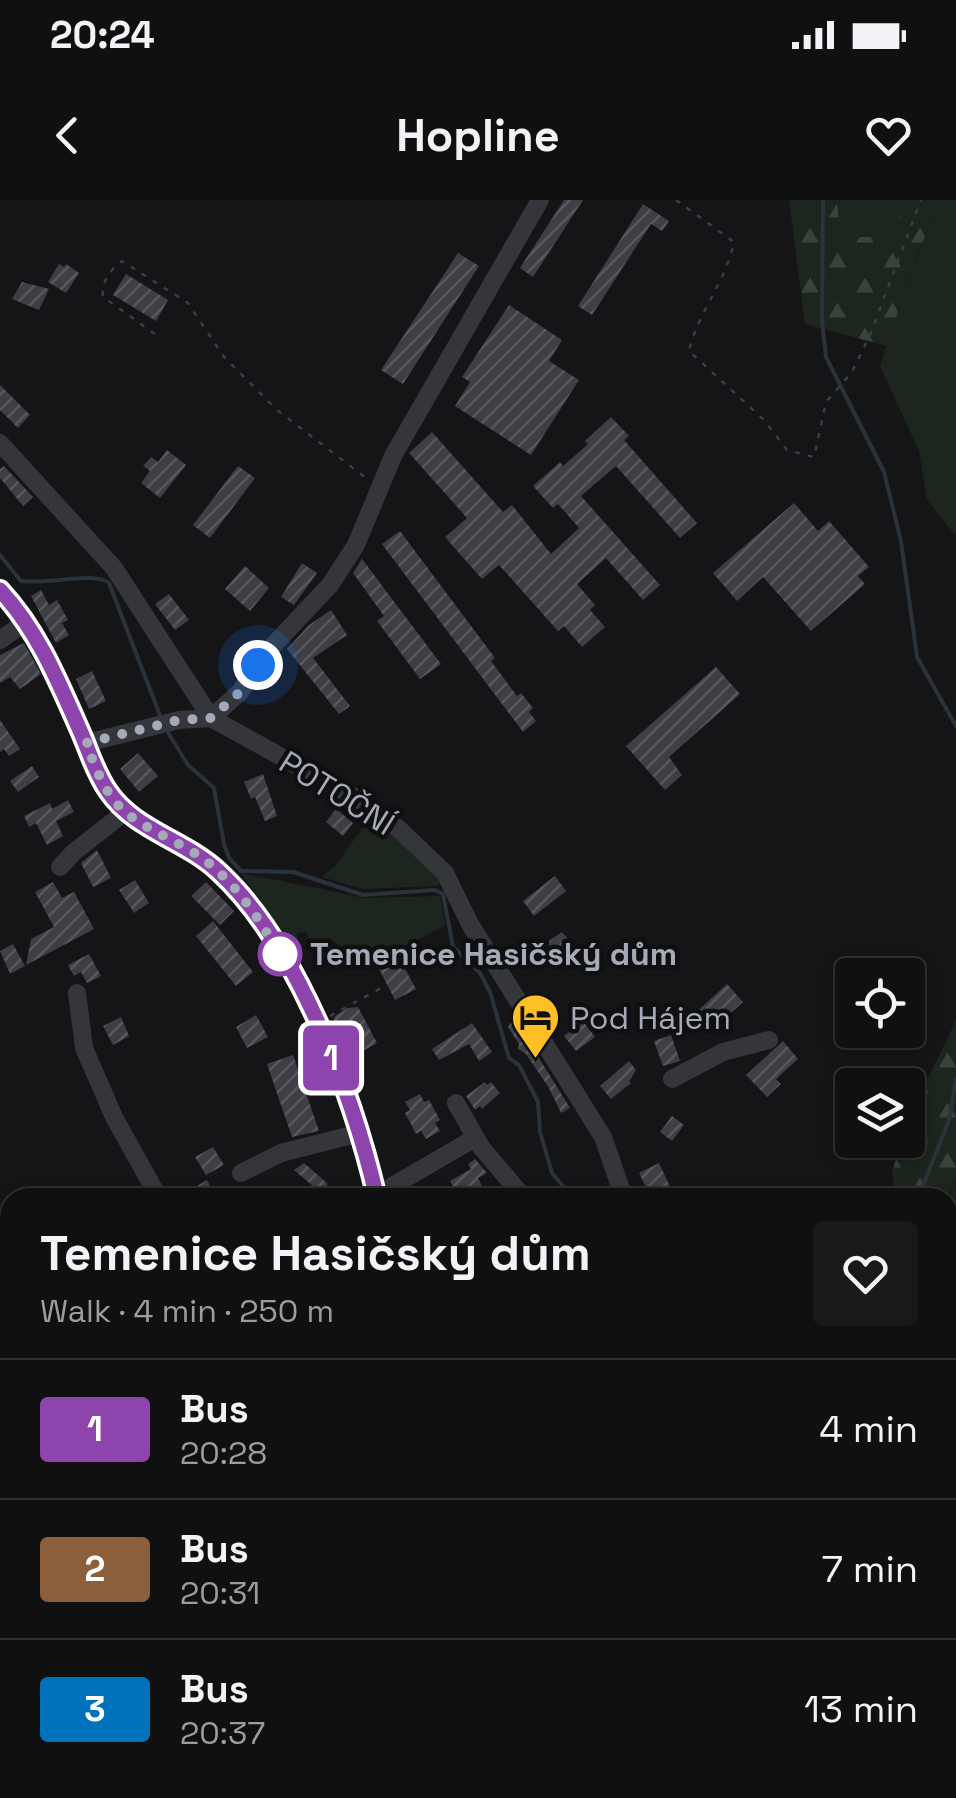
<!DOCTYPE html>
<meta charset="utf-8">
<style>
body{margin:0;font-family:"Space Grotesk",sans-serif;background:#19191a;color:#f1f3f6;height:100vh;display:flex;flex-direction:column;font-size:38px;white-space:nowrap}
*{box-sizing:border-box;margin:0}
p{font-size:32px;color:#9c9d9f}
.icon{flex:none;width:55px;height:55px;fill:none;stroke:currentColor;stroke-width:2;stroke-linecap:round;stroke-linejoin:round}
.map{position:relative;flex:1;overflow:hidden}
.side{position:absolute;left:0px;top:988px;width:958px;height:612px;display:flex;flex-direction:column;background:#101011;border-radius:30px 30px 0 0;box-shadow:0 5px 15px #0003,0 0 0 2px #303031}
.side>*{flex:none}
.badge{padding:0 20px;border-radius:8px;font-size:35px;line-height:65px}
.controls{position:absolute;left:835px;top:758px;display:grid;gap:20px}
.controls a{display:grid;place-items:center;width:90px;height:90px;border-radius:10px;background:#101011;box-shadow:0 5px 15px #0003,0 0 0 2px #303031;font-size:50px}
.you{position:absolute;width:50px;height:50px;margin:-25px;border:8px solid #fff;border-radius:50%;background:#1a73e8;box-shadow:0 0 0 15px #1a73e833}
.map>.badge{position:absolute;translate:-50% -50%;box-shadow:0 0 0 5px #fff}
.round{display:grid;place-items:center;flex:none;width:105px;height:105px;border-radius:10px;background:#19191a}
.overview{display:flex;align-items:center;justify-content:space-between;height:170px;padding:0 40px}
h1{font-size:48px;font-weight:800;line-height:75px}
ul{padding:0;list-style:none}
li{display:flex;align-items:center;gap:30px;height:140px;padding:0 40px;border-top:2px solid #303031}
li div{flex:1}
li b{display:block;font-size:38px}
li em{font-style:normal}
li .badge{min-width:110px;font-weight:700;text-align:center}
.status{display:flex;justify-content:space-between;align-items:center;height:70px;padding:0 50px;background:#101011;direction:ltr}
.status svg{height:28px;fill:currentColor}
header{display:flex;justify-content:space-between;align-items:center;height:130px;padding:0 40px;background:#101011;font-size:45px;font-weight:800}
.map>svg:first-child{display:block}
.grass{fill:#1c251e}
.forest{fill:url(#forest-firs)}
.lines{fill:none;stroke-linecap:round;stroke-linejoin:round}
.stream{stroke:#2a333c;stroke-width:4}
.building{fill:url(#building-hatch)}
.path{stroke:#3b3d43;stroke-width:2.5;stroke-dasharray:5 8;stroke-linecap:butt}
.minor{stroke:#35363c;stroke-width:18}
.line-casing{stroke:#fff;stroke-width:22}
.line{stroke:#8e44ad;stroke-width:15}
.walk{stroke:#a5aab8;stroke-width:10;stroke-dasharray:0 18}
.stop-dot{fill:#fff;stroke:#8e44ad;stroke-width:5}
.labels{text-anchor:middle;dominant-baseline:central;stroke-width:9;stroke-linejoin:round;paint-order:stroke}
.street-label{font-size:32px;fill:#a5aab8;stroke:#101012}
.stop-label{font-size:32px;font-weight:bold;fill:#a5aab8;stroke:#101012;text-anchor:start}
.poi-label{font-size:32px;fill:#a5aab8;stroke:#101012;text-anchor:start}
</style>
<div class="status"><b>20:24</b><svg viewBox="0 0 49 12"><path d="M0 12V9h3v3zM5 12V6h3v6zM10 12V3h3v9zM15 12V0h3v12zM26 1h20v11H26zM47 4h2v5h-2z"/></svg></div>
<header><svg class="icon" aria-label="back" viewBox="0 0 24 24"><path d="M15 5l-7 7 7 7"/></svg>Hopline<svg class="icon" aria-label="heart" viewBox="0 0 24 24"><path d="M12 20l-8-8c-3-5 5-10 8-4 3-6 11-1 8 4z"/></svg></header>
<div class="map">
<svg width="956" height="1598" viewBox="0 0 956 1598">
<defs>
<pattern id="forest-firs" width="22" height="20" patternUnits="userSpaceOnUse" patternTransform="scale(2.5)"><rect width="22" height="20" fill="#1c251e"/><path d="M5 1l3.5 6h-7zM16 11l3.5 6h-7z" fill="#3a423d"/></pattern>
<pattern id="building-hatch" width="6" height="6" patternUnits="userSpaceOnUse" patternTransform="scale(2.5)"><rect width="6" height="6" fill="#3e3f44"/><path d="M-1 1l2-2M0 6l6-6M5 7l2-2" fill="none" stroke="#57585d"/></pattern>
</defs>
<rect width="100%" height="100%" fill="#151517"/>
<path class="grass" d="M837,0H908L890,36L840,38Z
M940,0H956V336L927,300L919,251L880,166L910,74Z
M373,613L444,679L437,686L363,689L322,677L336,665Z
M241,673L365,698L440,696L446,725L361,769L355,768C347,745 334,737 310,740L306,732L297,733V739H288Z
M956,975V1147L948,1143C948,1094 940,1019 956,975Z
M235,1590H462L467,1598H227Z"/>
<path class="forest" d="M789,0H837L840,38L890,36L908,0H940L910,73L887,146L805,124Z
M956,818V975L949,995L948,1048V998L896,997L892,972L902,940H908C908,903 943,857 956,818Z"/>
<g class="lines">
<path class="stream" d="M823,0L822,120L826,157L884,272L901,341L917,457L956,526
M0,355L21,381C45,385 95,371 109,383L161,518
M167,531L188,565L214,588L224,644L229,658L241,671L293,672L363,695L435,690L443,694L453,747L480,773L490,792L509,858L519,865L538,902L540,932L552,973L573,998
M918,998L949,920L956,879
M0,1270L10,1267
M815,1590L822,1598"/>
</g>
<path class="building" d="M564,0H583L533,77L520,68Z
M643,4L669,21L662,31L651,24L592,115L578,106Z
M458,53L479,66L403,184L381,170Z
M59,64L64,67L66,64L79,73L66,93L48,82Z
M126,74L168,100L156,121L113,95Z
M22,82L49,89L39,110L12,99Z
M509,105L562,140L549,161L579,180L531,255L455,206L470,182L462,177Z
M0,185L30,215L18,228L0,210Z
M611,217L629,236L624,240L697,323L680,338L616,266L581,296L660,385L643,400L606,358L577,384L595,405L590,410L605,427L582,447L564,426L558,431L499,365L482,379L445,337L467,318L409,253L432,232L503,312L512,305L551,354L579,328L558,304L553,308L533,286L560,262L563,266L588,244L585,241Z
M167,250L186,265L160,298L141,283L150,271L143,266L151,257L158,262Z
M4,266L33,297L23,306L0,278V269Z
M238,266L255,278L210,338L193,325Z
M794,303L818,331L829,321L869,367L858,376L865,384L811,431L763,377L737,401L713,373Z
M400,331L495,458L491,461L517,496L521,493L533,508L529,512L536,521L523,532L382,344Z
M362,359L441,464L420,479L377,421L384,416L353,373Z
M302,363L317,373L294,405L281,397Z
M245,366L269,388L250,411L225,389Z
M41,390L49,405L57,400L68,420L62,423L69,435L56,443L31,396Z
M169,394L189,420L175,430L155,404Z
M331,410L347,435L313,458L350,506L339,514L287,449L309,425Z
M24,443L41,474L20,489L10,477L0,483V455Z
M716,467L740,494L669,557L682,575L665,590L626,546Z
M92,471L106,501L89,509L76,479Z
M0,520L20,549L9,556L4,549L0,552Z
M138,553L158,576L139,592L120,569Z
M32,566L39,577L18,592L10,581Z
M263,574L277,616L265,621L255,597L251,599L244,582Z
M68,600L74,612L56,621L63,636L47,645L36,623L29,627L24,616L50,603L52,609Z
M336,609L353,623L343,636L326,622Z
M97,650L111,678L93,687L81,663Z
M555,676L566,691L534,716L523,701Z
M135,680L149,703L134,713L119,690Z
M53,682L62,698L74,692L94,729L26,765L31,739L54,727L35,692Z
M206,682L234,711L220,725L191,696Z
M213,721L253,772L236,786L196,736Z
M562,732L579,753L562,765L549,746V741Z
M13,744L25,766L10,774L0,751Z
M89,754L101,776L87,783L81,772L74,776L68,765Z
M399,758L416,789L395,800L379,769Z
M727,784L743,802L709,833L693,815Z
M358,807L377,843L354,856L334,820L335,816L348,808Z
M256,815L268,837L247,848L236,827Z
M121,817L129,836L113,845L103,826Z
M514,818L570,908L561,913L549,888L526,854L518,849L519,844L508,827Z
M583,821L595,837L576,851L564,836Z
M472,823L492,852L479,861L469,844L439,860L432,849Z
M671,835L680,861L663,866L654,841Z
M783,841L798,859L776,879L781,884L767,897L746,875Z
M293,855L319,931L292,937L267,864Z
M629,861L636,870L629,882L631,883L611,899L600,886Z
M485,882L487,885L491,882L500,893L482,909L480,906L475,910L466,896Z
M420,894L424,902L429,900L440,920L435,923L440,931L426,939L421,931L416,934L405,913L410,910L405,902Z
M672,916L684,925L672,941L660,932Z
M213,947L224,965L206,975L195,957Z
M475,959L487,973L478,978L482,986L466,995L464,990L457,994L450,981L471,969L468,964Z
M304,963L328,984L321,993L294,970Z
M659,963L672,991L669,993L672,998H651L639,973Z
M207,980L217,998H177Z"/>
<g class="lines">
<path class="path" d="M676,0L734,42C726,82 698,112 689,151L764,220L787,250L814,257L826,202L852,172L870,135L921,0
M155,134L103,97C101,82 110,70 122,61L188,103L224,157L277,210L366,278
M330,816L383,787
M0,1139L10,1133
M948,1167L956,1168
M948,1465L956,1473
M948,1513L956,1516
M948,1527L956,1534
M700,1590L707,1598
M753,1590L760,1598
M862,1590L870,1598
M130,1598L144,1590"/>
<path class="minor" d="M0,243L114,368L211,518L365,603L400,630L445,673L470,724L603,937L624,998
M0,390C39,432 59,483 82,535C90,554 96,574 108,591C134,630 185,640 218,671C295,741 353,898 377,998
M0,440L26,422
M86,543L179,520L211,518L240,492L265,454L330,385L356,345L393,256L540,0
M60,667L74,652L125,612
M77,793L84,848L114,917L159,998
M672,879L723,852L769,840
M456,903L481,947L524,998
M241,973L281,953L360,933
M377,995L475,938
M0,1197L10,1191
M948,1367L956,1375
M948,1489L956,1497
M948,1588L956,1593
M530,1590L536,1598
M774,1590L781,1598
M215,1598L222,1590"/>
</g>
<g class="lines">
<defs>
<path id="line" d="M0,390C39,432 59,483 82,535C90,554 96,574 108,591C134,630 185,640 218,671C297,743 353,895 377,998"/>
</defs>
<use href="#line" class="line-casing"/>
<use href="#line" class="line"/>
<path class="walk" d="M258,465L240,492L211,518L179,520L86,543C95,566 104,593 124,611C150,633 185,643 211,665C242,691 262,724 282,758L280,754"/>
</g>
<defs>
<symbol id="hotel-pin" viewBox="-11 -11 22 30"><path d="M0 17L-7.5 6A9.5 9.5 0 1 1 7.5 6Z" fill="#ffc025" stroke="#101012"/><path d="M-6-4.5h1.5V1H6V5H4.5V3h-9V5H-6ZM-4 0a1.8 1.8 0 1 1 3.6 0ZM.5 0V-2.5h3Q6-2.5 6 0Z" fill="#111"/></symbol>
</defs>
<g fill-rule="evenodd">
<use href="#hotel-pin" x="508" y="790" width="55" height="75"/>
</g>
<circle class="stop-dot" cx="280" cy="754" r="20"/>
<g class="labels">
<g class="street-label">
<text transform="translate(337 593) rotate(32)">POTOČNÍ</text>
</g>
<g class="stop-label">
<text x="310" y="754">Temenice Hasičský dům</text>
</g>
<g class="poi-label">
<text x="570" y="818">Pod Hájem</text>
</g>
</g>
</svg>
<div class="controls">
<a><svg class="icon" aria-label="locate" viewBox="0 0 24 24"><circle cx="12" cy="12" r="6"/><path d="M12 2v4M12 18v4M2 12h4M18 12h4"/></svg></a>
<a><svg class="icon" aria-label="layers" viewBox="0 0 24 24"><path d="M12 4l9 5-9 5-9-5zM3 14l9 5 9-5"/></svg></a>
</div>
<div class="you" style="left:258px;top:465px"></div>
<b class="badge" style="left:331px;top:858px;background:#8e44ad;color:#fff">1</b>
<section class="side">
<div class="overview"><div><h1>Temenice Hasičský dům</h1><p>Walk · 4 min · 250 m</p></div><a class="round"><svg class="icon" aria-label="heart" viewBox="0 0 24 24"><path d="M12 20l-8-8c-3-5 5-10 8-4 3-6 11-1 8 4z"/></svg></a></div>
<ul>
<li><span class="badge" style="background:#8e44ad;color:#fff">1</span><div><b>Bus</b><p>20:28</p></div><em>4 min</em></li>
<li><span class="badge" style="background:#8b5e3c;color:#fff">2</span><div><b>Bus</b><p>20:31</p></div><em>7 min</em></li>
<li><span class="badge" style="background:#0072bc;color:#fff">3</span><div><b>Bus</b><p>20:37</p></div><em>13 min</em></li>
</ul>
</section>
</div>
